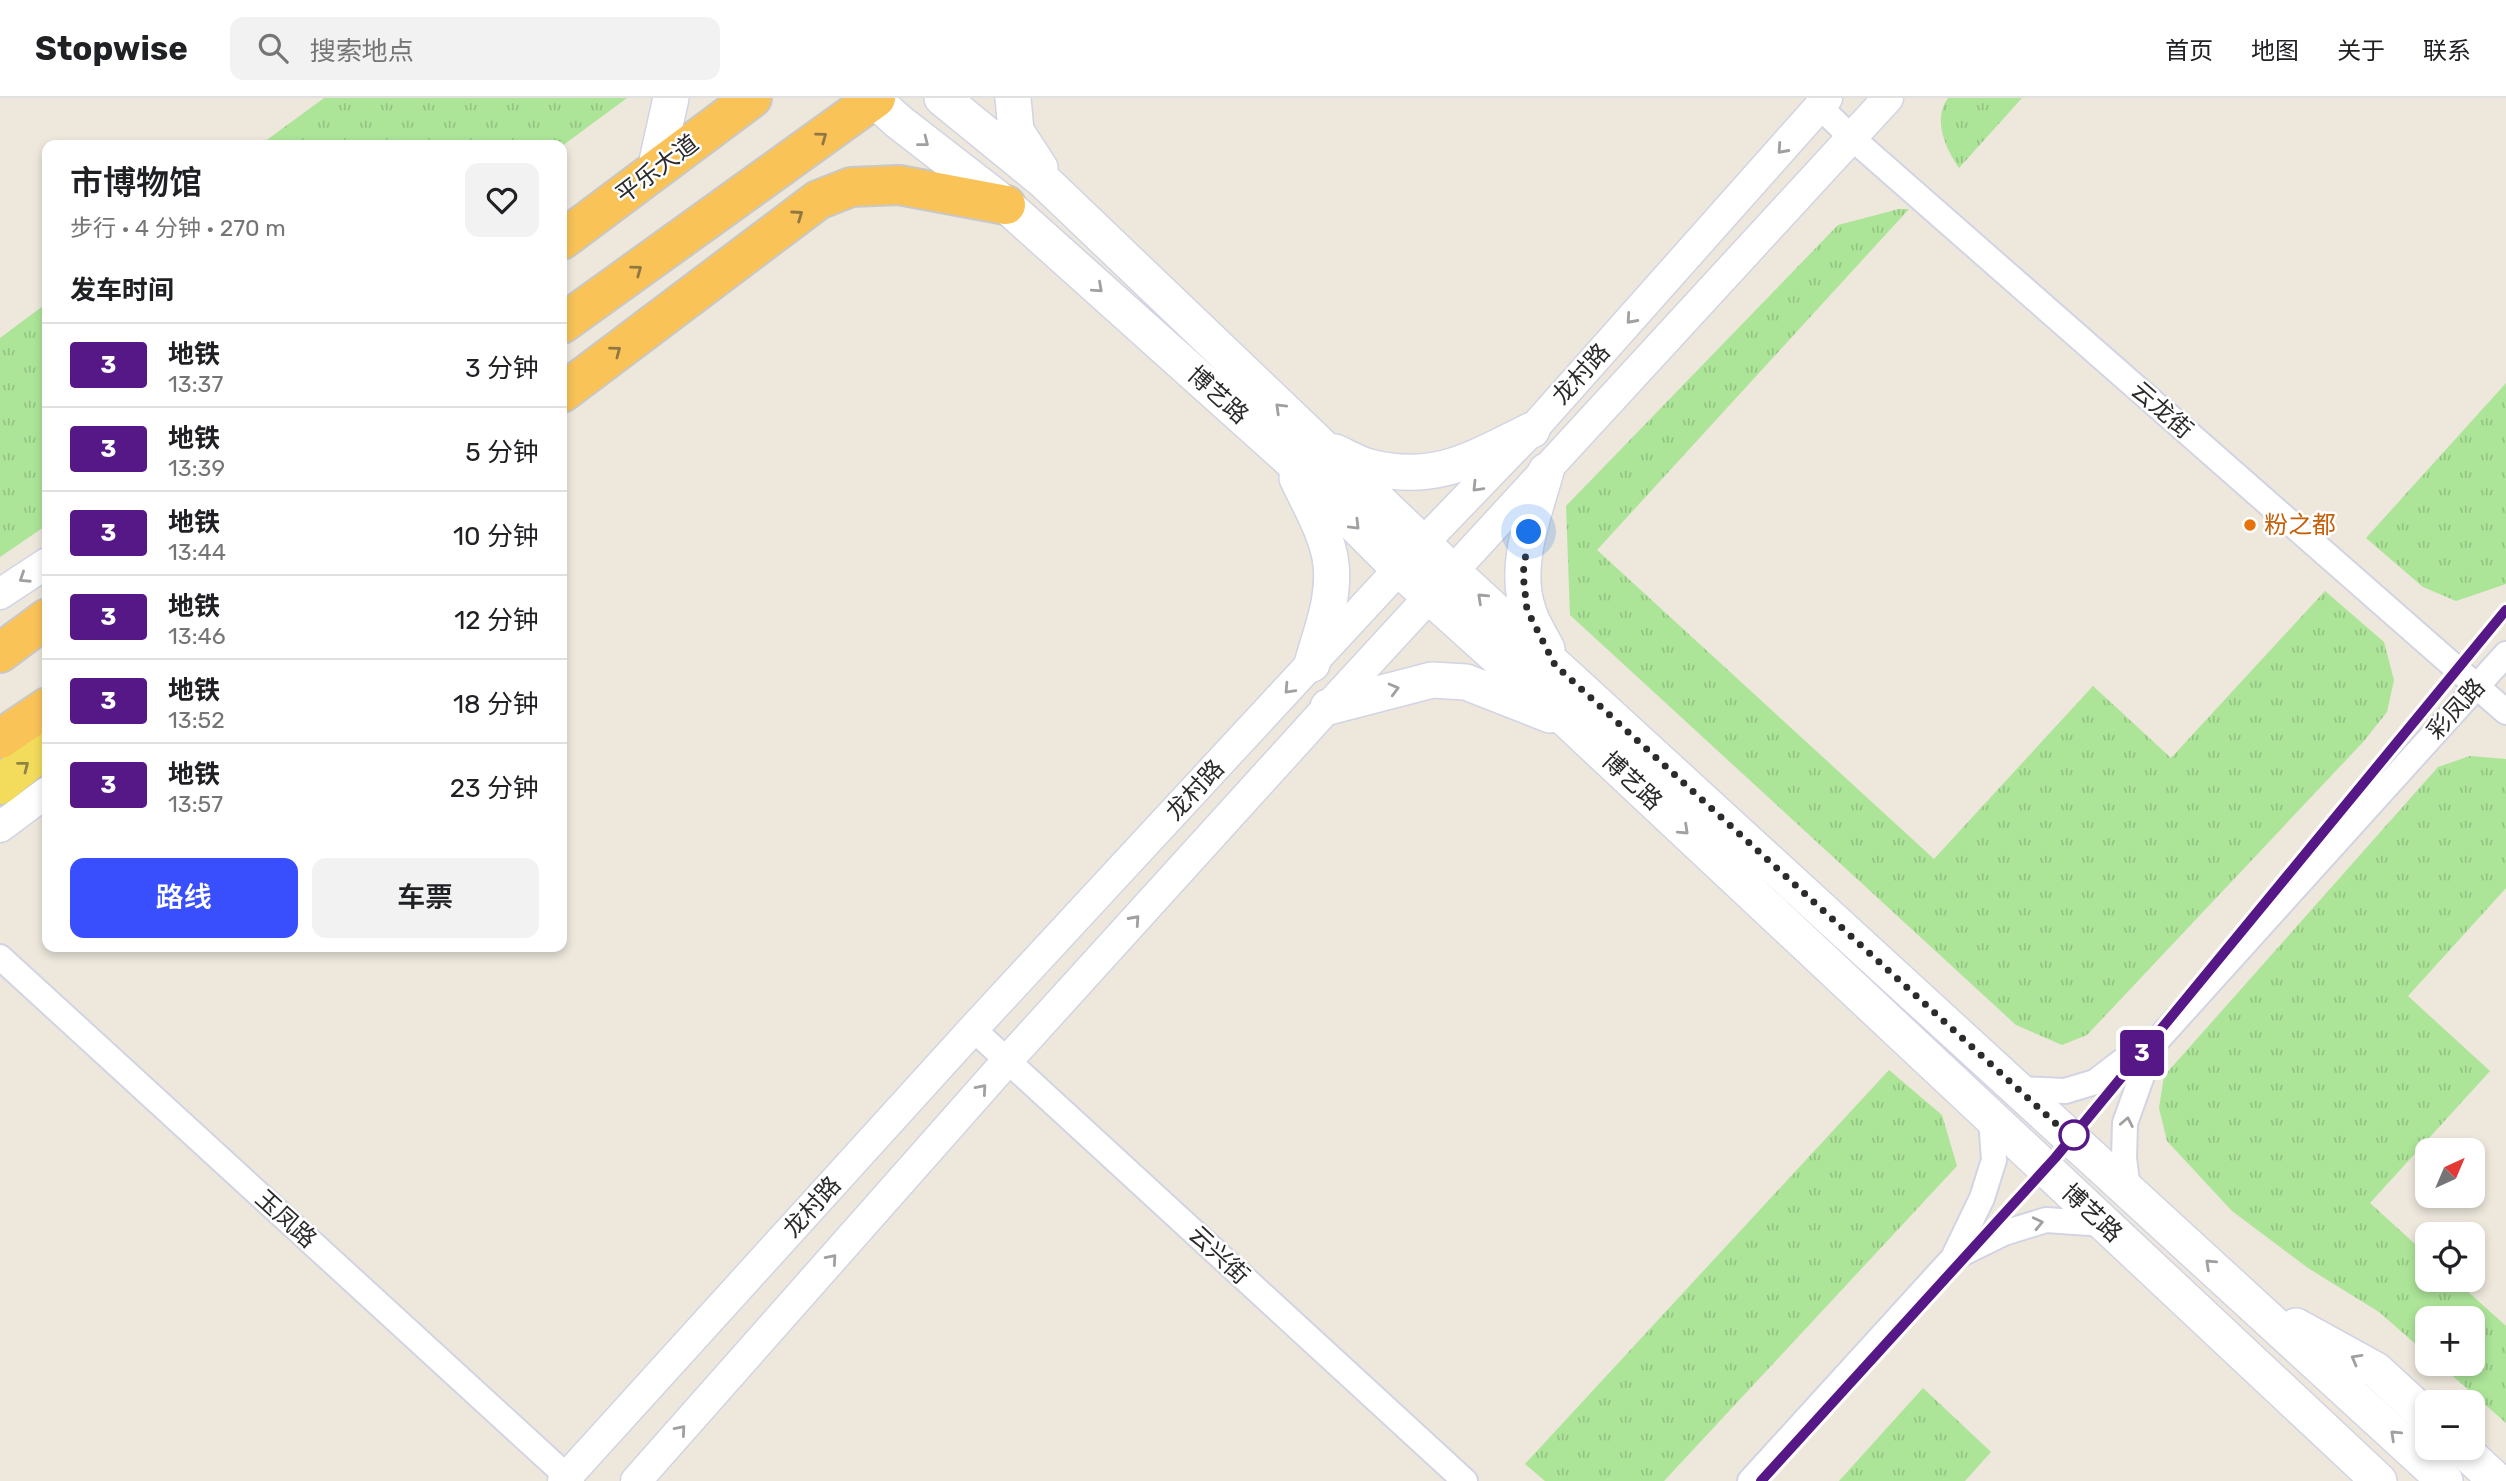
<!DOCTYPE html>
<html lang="zh">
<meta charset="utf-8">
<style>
body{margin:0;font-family:Rubik,"Noto Sans SC",sans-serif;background:#f2f2f2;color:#202124;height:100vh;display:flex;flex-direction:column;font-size:26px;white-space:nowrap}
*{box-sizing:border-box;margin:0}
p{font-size:23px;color:#757577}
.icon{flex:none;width:38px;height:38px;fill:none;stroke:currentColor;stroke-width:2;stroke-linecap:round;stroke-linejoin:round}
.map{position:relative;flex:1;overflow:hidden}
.drawer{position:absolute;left:42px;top:42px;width:525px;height:812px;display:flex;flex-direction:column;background:#fff;border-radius:14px;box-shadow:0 4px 10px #0003}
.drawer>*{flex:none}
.badge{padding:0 14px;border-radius:5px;font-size:24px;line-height:46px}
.needle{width:46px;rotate:44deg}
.controls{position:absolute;left:2415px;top:1040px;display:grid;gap:14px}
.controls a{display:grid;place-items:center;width:70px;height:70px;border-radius:14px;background:#fff;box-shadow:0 4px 10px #0003;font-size:35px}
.you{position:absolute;width:35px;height:35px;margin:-18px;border:5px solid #fff;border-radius:50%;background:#1a73e8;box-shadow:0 0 0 10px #1a73e833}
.map>.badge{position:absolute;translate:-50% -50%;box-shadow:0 0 0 4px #fff}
h2{padding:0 28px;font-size:26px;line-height:63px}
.round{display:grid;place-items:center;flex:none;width:74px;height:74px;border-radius:14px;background:#f2f2f2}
.headline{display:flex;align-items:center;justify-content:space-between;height:119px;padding:0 28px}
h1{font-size:33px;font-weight:600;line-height:52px}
.action{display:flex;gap:14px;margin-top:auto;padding:14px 28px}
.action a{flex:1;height:80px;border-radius:14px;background:#394ffd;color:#fff;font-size:28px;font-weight:600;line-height:80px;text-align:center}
.action a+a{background:#f2f2f2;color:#202124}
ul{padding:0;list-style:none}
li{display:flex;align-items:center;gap:21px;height:84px;padding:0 28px;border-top:2px solid #e0e0e0}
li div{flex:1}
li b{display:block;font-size:26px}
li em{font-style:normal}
li .badge{min-width:77px;font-weight:700;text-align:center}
header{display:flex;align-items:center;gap:42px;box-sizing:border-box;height:98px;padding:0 35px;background:#fff;border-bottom:2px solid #e0e0e0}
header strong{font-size:33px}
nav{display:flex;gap:38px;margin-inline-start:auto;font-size:24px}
.search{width:490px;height:63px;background:#f2f2f2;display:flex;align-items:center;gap:18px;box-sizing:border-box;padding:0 24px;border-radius:14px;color:#757577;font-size:26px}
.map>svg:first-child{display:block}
.park{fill:url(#park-tufts)}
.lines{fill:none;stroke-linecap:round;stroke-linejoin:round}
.minor-casing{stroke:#d2d4e4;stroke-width:28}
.tertiary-casing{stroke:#d2d4e4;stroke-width:33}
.secondary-casing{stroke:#d2d4e4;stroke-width:38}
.primary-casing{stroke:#c8c8c8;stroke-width:42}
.trunk-casing{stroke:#c8c8c8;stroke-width:42}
.minor{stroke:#fff;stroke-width:24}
.tertiary{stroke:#fff;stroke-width:30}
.secondary{stroke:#fff;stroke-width:35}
.primary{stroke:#f3db5b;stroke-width:38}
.trunk{stroke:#f9c358;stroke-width:38}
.oneway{stroke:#927742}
.oneway2{stroke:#a0a0a0}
.oneway3{stroke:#8f8343}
.line-casing{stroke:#fff;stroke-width:16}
.line{stroke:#571887;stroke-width:10}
.walk{stroke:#2b2b2b;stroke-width:7;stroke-dasharray:0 12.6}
.food-dot{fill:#e8710a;stroke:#fff;stroke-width:2.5}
.stop-dot{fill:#fff;stroke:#571887;stroke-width:3.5}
.labels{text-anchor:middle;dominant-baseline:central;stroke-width:5;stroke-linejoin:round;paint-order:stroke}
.street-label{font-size:24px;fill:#2b2b2b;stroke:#fff}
.food-label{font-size:24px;fill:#c56008;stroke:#fff;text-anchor:start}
</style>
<header>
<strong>Stopwise</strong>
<div class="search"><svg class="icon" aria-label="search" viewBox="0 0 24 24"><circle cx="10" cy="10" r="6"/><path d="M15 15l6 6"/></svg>搜索地点</div>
<nav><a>首页</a><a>地图</a><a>关于</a><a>联系</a></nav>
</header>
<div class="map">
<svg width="2506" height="1383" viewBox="0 0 2506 1383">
<defs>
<pattern id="park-tufts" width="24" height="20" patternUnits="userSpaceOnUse" patternTransform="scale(1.75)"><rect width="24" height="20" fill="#ace498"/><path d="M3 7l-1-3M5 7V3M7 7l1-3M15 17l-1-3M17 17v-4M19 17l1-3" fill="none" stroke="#94c483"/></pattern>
</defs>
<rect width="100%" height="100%" fill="#ede7dc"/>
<path class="park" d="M324,0H627L562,48L260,47Z
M1948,0H2022L1959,70C1946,51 1932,22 1948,0Z
M1899,111H1909L1597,452L1934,761L2093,588L2171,660L2325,493L2384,544L2394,582L2387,614L2364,643L2087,937L2062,947L2016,927L1570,517L1566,408L1838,127Z
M47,205V427L0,459V240Z
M2506,285V486L2456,503L2423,489L2366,440Z
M2470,658L2506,661V790L2408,898L2490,973L2370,1105L2427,1157V1181H2454L2506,1228V1325L2438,1265H2473V1220H2427V1256L2379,1214L2308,1170L2232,1113L2167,1043L2159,1010L2164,978L2438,669Z
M1889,972L1942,1017L1957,1068L1664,1383H1545L1525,1366Z
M1923,1290L1991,1354L1965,1383H1839Z"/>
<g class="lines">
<defs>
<path id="minor" d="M1820,9L1852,40L2506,614
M0,859L572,1383
M973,931L1465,1383
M2019,991L2065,993L2095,984L2121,964L2153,947L2506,556
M2128,1091L2124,1060L2125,1025L2153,947
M1953,1160L2004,1135L2046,1122L2104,1126
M1750,1383L1953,1160L1982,1100L1994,1062L1991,1022"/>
<path id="tertiary" d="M0,496L47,465
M0,729L47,694
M563,1383L973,931L1423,445L1532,332L1827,0
M636,1383L1007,963L1328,609L1888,0"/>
<path id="secondary" d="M872,0L899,24L1006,107L1286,358L1399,471L1569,624L2379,1383
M942,0L1045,84L1453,474L2445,1383
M1013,0L1016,33L1040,70
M655,72L671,0
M1335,354C1346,359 1358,366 1369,369C1437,386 1474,360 1532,332
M1546,373C1534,416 1513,468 1528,512C1532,526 1541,539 1547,551
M1297,380C1309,405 1328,438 1331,466C1335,500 1321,534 1312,566
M1328,609L1432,582L1466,584L1550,617
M2296,1228L2376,1272L2427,1319
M2460,1349L2497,1383"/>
<path id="primary" d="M0,687L47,648"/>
<path id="trunk" d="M562,142L752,0
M562,226L876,0
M562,295L818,102L851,89L899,87L1006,107
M0,555L47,520
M0,641L47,609"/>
</defs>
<use href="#minor" class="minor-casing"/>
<use href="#tertiary" class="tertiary-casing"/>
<use href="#secondary" class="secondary-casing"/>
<use href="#primary" class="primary-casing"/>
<use href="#trunk" class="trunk-casing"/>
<use href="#minor" class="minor"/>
<use href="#tertiary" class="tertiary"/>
<use href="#secondary" class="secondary"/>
<use href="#primary" class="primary"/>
<use href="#trunk" class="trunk"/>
</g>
<defs><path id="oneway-chevron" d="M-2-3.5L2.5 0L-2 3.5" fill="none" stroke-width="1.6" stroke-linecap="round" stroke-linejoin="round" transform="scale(1.75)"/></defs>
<g class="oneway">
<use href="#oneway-chevron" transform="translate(822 39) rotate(-36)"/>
<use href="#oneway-chevron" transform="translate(798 117) rotate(-35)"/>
<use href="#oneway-chevron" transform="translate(637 172) rotate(-36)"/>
<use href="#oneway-chevron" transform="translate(616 253) rotate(-37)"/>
</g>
<g class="oneway2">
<use href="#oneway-chevron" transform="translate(924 44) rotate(38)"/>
<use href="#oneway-chevron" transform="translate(1782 51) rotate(132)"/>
<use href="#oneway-chevron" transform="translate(1098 190) rotate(42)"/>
<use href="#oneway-chevron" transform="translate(1631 221) rotate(132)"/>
<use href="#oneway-chevron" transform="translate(1280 310) rotate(-136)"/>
<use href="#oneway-chevron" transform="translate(1477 389) rotate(134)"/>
<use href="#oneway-chevron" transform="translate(1355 427) rotate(45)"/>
<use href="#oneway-chevron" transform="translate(24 480) rotate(147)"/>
<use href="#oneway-chevron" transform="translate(1482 500) rotate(-137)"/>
<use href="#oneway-chevron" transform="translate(1289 591) rotate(133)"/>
<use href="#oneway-chevron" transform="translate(1394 591) rotate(-15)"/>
<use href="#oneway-chevron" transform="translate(1684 732) rotate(43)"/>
<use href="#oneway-chevron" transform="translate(1135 822) rotate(-48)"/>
<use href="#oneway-chevron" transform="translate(982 991) rotate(-49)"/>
<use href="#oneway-chevron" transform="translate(2127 1024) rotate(-79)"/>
<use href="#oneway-chevron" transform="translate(2038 1125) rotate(-13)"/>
<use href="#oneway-chevron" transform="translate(832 1161) rotate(-49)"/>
<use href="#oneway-chevron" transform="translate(2210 1166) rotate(-137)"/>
<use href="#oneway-chevron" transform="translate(2356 1261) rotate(-151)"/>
<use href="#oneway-chevron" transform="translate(681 1332) rotate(-49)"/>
<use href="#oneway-chevron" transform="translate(2395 1337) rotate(-137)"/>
</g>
<use class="oneway3" href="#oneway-chevron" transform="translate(24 668) rotate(-38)"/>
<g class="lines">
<defs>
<path id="line" d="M1761,1383L2055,1060L2506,512"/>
</defs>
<use href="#line" class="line-casing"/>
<use href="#line" class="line"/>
<path class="walk" d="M1529,434L1523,476L1527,512L1555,567L2078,1046L2074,1037"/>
</g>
<circle class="food-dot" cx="2250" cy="427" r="7"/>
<circle class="stop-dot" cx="2074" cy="1037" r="14"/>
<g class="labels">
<g class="street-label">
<text transform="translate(657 71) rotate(-37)">平乐大道</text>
<text transform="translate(1581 276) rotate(-48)">龙村路</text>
<text transform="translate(1218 297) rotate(42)">博艺路</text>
<text transform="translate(2162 312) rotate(41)">云龙街</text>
<text transform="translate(2456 611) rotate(-48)">彩凤路</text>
<text transform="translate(1632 683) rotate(43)">博艺路</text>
<text transform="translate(1195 692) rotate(-47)">龙村路</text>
<text transform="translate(812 1109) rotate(-48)">龙村路</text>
<text transform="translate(2092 1115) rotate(43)">博艺路</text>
<text transform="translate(286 1121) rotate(42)">玉凤路</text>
<text transform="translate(1219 1157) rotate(43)">云兴街</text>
</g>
<g class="food-label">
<text x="2264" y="427">粉之都</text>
</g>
</g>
</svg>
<div class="controls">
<a><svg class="needle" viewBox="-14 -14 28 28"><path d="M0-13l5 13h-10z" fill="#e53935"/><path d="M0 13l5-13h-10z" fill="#757577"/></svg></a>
<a><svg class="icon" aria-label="locate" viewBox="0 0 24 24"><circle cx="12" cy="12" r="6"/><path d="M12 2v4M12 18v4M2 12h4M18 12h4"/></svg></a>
<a>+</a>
<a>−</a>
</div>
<div class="you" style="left:1529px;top:434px"></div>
<b class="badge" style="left:2142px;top:955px;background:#571887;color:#fff">3</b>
<section class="drawer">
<div class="headline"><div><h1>市博物馆</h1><p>步行 · 4 分钟 · 270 m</p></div><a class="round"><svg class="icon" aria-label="heart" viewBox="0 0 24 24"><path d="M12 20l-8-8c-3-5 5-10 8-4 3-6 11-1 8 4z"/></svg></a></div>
<h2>发车时间</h2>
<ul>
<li><span class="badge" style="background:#571887;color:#fff">3</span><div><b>地铁</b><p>13:37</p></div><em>3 分钟</em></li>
<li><span class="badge" style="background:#571887;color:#fff">3</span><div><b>地铁</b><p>13:39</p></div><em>5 分钟</em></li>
<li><span class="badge" style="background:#571887;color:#fff">3</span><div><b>地铁</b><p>13:44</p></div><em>10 分钟</em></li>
<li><span class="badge" style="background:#571887;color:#fff">3</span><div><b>地铁</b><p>13:46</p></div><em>12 分钟</em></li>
<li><span class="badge" style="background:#571887;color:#fff">3</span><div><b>地铁</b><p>13:52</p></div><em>18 分钟</em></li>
<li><span class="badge" style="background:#571887;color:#fff">3</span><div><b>地铁</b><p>13:57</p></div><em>23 分钟</em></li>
</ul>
<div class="action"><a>路线</a><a>车票</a></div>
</section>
</div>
